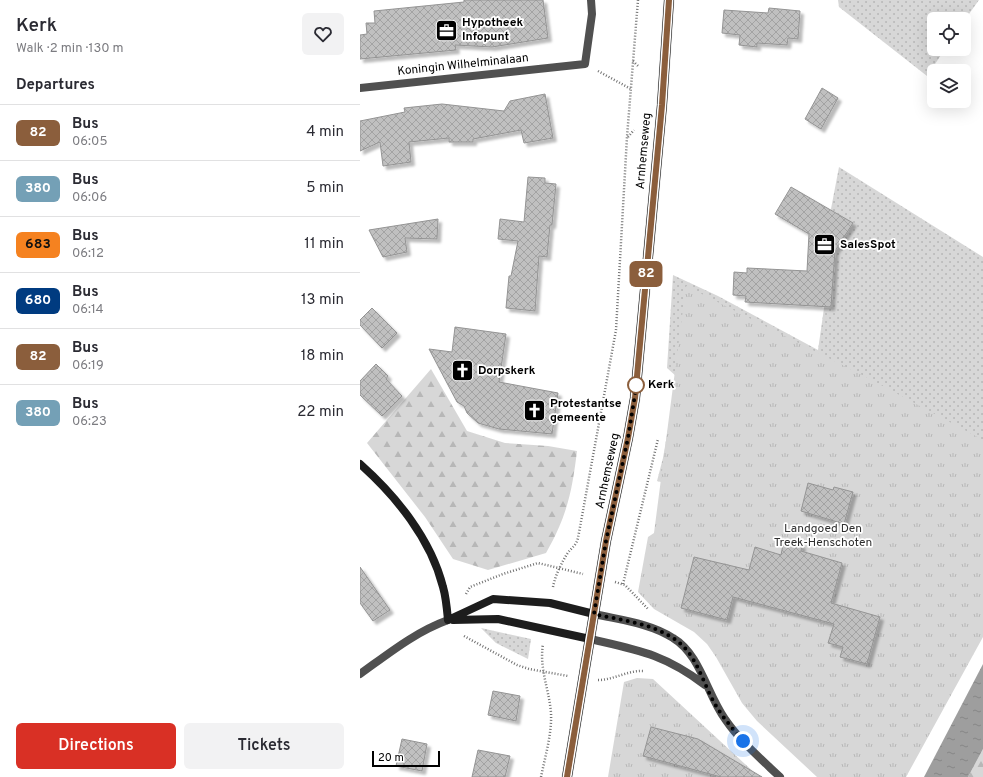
<!DOCTYPE html>
<meta charset="utf-8">
<style>
body{margin:0;font-family:Overpass,sans-serif;background:#f2f2f3;color:#2b2b33;height:100vh;display:flex;flex-direction:column;font-size:15px;white-space:nowrap}
*{box-sizing:border-box;margin:0}
p{font-size:13px;color:#7c7c81}
.icon{flex:none;width:22px;height:22px;fill:none;stroke:currentColor;stroke-width:2;stroke-linecap:round;stroke-linejoin:round}
.map{position:relative;flex:1;overflow:hidden}
.details{display:flex;flex-direction:column;background:#fff;width:360px}
.details>*{flex:none}
.badge{padding:0 8px;border-radius:6px;font-size:14px;line-height:26px}
.controls{position:absolute;left:567px;top:12px;display:grid;gap:8px}
.controls a{display:grid;place-items:center;width:44px;height:44px;border-radius:6px;background:#fff;box-shadow:0 4px 16px #0002;font-size:20px}
.scale{position:absolute;left:12px;bottom:10px;width:68px;box-sizing:border-box;padding-left:4px;border:2px solid #000;border-top:0;font-size:11px;line-height:14px;white-space:nowrap;color:#000;-webkit-text-stroke:3px #fff;paint-order:stroke}
.you{position:absolute;width:20px;height:20px;margin:-10px;border:3px solid #fff;border-radius:50%;background:#1a73e8;box-shadow:0 0 0 6px #1a73e833}
.map>.badge{position:absolute;translate:-50% -50%;box-shadow:0 0 0 2px #fff}
h2{padding:0 16px;font-size:15px;line-height:36px}
.round{display:grid;place-items:center;flex:none;width:42px;height:42px;border-radius:6px;background:#f2f2f3}
.overview{display:flex;align-items:center;justify-content:space-between;height:68px;padding:0 16px}
h1{font-size:19px;font-weight:600;line-height:30px}
.primary-button{display:flex;gap:8px;margin-top:auto;padding:8px 16px}
.primary-button a{flex:1;height:46px;border-radius:6px;background:#d93025;color:#fff;font-size:16px;font-weight:600;line-height:46px;text-align:center}
.primary-button a+a{background:#f2f2f3;color:#2b2b33}
ul{padding:0;list-style:none}
li{display:flex;align-items:center;gap:12px;height:56px;padding:0 16px;border-top:1px solid #e1e1e2}
li div{flex:1}
li b{display:block;font-size:15px}
li em{font-style:normal}
li .badge{min-width:44px;font-weight:700;text-align:center}
main{display:flex;flex:1;min-height:0}
.map>svg:first-child{display:block}
.grass{fill:url(#grass-dots)}
.forest{fill:url(#forest-firs)}
.park{fill:url(#park-tufts)}
.water{fill:url(#water-ripples)}
.building{fill:url(#building-cross-hatch);stroke:#949494;filter:url(#shadow)}
.lines{fill:none;stroke-linecap:round;stroke-linejoin:round}
.primary-casing{stroke:#dbdbdb;stroke-width:11}
.path{stroke:#727272;stroke-width:2.5;stroke-dasharray:1 2;stroke-linecap:butt}
.street{stroke:#505050;stroke-width:8}
.secondary{stroke:#1d1d1d;stroke-width:8}
.primary{stroke:#000;stroke-width:10}
.line-casing{stroke:#fff;stroke-width:9}
.line{stroke:#8b5e3c;stroke-width:6}
.walk{stroke:#000;stroke-width:4;stroke-dasharray:0 7.2}
.stop-dot{fill:#fff;stroke:#8b5e3c;stroke-width:2}
.labels{text-anchor:middle;dominant-baseline:central;stroke-width:3.5;stroke-linejoin:round;paint-order:stroke}
.poi-label{font-size:12px;font-weight:bold;fill:#000;stroke:#fff;text-anchor:start}
.street-label{font-size:12px;fill:#000;stroke:#fff}
.stop-label{font-size:12px;font-weight:bold;fill:#000;stroke:#fff;text-anchor:start}
.park-label{font-size:12px;fill:#2e2e2e;stroke:#fff}
</style>
<main>
<section class="details">
<div class="overview"><div><h1>Kerk</h1><p>Walk · 2 min · 130 m</p></div><a class="round"><svg class="icon" aria-label="heart" viewBox="0 0 24 24"><path d="M12 20l-8-8c-3-5 5-10 8-4 3-6 11-1 8 4z"/></svg></a></div>
<h2>Departures</h2>
<ul>
<li><span class="badge" style="background:#8b5e3c;color:#fff">82</span><div><b>Bus</b><p>06:05</p></div><em>4 min</em></li>
<li><span class="badge" style="background:#74a0b6;color:#fff">380</span><div><b>Bus</b><p>06:06</p></div><em>5 min</em></li>
<li><span class="badge" style="background:#f58220;color:#111">683</span><div><b>Bus</b><p>06:12</p></div><em>11 min</em></li>
<li><span class="badge" style="background:#003b80;color:#fff">680</span><div><b>Bus</b><p>06:14</p></div><em>13 min</em></li>
<li><span class="badge" style="background:#8b5e3c;color:#fff">82</span><div><b>Bus</b><p>06:19</p></div><em>18 min</em></li>
<li><span class="badge" style="background:#74a0b6;color:#fff">380</span><div><b>Bus</b><p>06:23</p></div><em>22 min</em></li>
</ul>
<div class="primary-button"><a>Directions</a><a>Tickets</a></div>
</section>
<div class="map">
<svg width="623" height="777" viewBox="0 0 623 777">
<defs>
<pattern id="grass-dots" width="8" height="8" patternUnits="userSpaceOnUse"><rect width="8" height="8" fill="#d7d7d7"/><path d="M2 2h.1M6 6h.1" fill="none" stroke="#b7b7b7" stroke-width="1.8" stroke-linecap="round"/></pattern>
<pattern id="forest-firs" width="22" height="20" patternUnits="userSpaceOnUse"><rect width="22" height="20" fill="#d7d7d7"/><path d="M5 1l3.5 6h-7zM16 11l3.5 6h-7z" fill="#b7b7b7"/></pattern>
<pattern id="park-tufts" width="24" height="20" patternUnits="userSpaceOnUse"><rect width="24" height="20" fill="#d7d7d7"/><path d="M3 7l-1-3M5 7V3M7 7l1-3M15 17l-1-3M17 17v-4M19 17l1-3" fill="none" stroke="#b7b7b7"/></pattern>
<pattern id="water-ripples" width="26" height="14" patternUnits="userSpaceOnUse"><rect width="26" height="14" fill="#9e9e9e"/><path d="M2 4q2-2 4 0t4 0M15 11q2-2 4 0t4 0" fill="none" stroke="#868686"/></pattern>
<pattern id="building-cross-hatch" width="8" height="8" patternUnits="userSpaceOnUse"><rect width="8" height="8" fill="#c0c0c0"/><path d="M0 0l8 8M0 8l8-8" fill="none" stroke="#a3a3a3"/></pattern>
<filter id="shadow"><feDropShadow dx="3.5" dy="3.5" stdDeviation="1" flood-color="#0004"/></filter>
</defs>
<rect width="100%" height="100%" fill="#fff"/>
<path class="grass" d="M478,0H619L604,21V19H574V49H585L567,76L479,7Z
M479,167L623,257V584L433,516L297,481L303,458L317,377L307,368L313,275L358,296L458,350L468,280L466,235Z
M121,628L171,639L168,659L136,643Z"/>
<path class="forest" d="M71,369L107,431L145,443L188,446L217,451C212,492 207,516 186,553L128,570L93,559L65,517L7,443Z
M623,749V777H608Z"/>
<path class="park" d="M326,286L506,377L623,440V637L546,777H457L397,721L382,703L356,657L347,644L334,632L294,609L278,592L288,537L294,533Z
M277,678L293,679L399,777H248L264,682Z"/>
<path class="water" d="M623,664V749L608,777H564Z"/>
<path class="building" d="M104,0H183L188,38L132,47L95,45L96,50L0,59V35L7,34L6,23H15L14,11L104,2Z
M409,8L440,11L438,39L428,38L427,45L397,43V47L379,45L380,35L362,33L364,10L408,13Z
M462,88L478,98L461,129L445,119Z
M185,94L193,138L164,143L161,130L113,139V142H89V138L49,142L51,162L23,166L20,142L0,151V121L45,112L44,108L82,104L144,111L150,101Z
M168,177L185,178V183L196,184L192,225H190L187,257L179,256L175,311L146,308L149,276H151L158,241L138,239L140,219L164,222Z
M431,187L493,223L475,251L471,307L385,302L386,296L373,295L374,272L387,273V268L447,271L449,234L415,214Z
M78,219L77,239L45,238L47,252L23,257L9,230Z
M12,308L37,333L22,348L0,325V320Z
M95,327L146,334L139,382L198,393L192,434L139,429L118,423L107,413L104,406L97,402L69,349L92,352Z
M16,364L28,376L26,379L42,396L22,416L0,395V381Z
M448,483L473,490L474,487L493,492L484,524L441,511Z
M424,540L442,545L441,551L482,563L471,603L520,617L507,664L480,657L483,647L468,643L474,624L373,597L367,620L321,608L334,557L389,570L395,547L421,555Z
M0,567L30,610L13,621L0,603Z
M133,691L160,696L156,721L128,715Z
M291,727L338,739L402,777H361L283,756Z
M42,739L67,744L62,771L36,766Z
M118,750L150,756L145,777H112Z"/>
<g class="lines">
<defs>
<path id="primary" d="M207,777L246,541L268,438L275,398L302,105L309,0"/>
</defs>
<use href="#primary" class="primary-casing"/>
<path class="path" d="M273,61L279,67
M238,71L271,89
M268,137L274,130
M255,582L265,585L288,609
M263,584L298,439
M193,587C195,576 201,564 207,554C211,548 216,546 218,538L256,330L267,137L278,0
M106,594L110,587L143,574L178,563L223,574
M104,636L157,665L169,669L208,676
M238,680C254,680 268,670 284,671
M181,777C185,757 192,734 191,713C189,688 179,669 183,644"/>
<path class="street" d="M0,88L225,64L232,14L231,0
M234,614C260,620 290,623 313,638C340,654 347,694 365,719C380,741 401,759 420,777
M230,639C278,650 304,654 345,685
M0,674C28,654 55,632 88,620"/>
<path class="secondary" d="M0,464C36,496 71,539 83,587C86,597 87,609 88,620
M88,620L133,599L190,603L234,614
M93,620L138,619L230,639"/>
<use href="#primary" class="primary"/>
</g>
<g class="lines">
<defs>
<path id="line" d="M207,777L246,541L268,438L275,398L302,105L309,0"/>
</defs>
<use href="#line" class="line-casing"/>
<use href="#line" class="line"/>
<path class="walk" d="M276,385L277,382L268,438L246,541L234,614C260,620 290,623 313,638C337,653 342,682 355,704C363,718 373,729 383,741"/>
</g>
<defs>
<symbol id="office-square" viewBox="-11 -11 22 22"><rect x="-9" y="-9" width="18" height="18" rx="4" fill="#000" stroke="#fff"/><path d="M-6-3h4V-5.5h4V-3h4V5H-6ZM-1-4.5V-3h2v-1.5ZM-6 0V1H6V0Z" fill="#fff"/></symbol>
<symbol id="church-square" viewBox="-11 -11 22 22"><rect x="-9" y="-9" width="18" height="18" rx="4" fill="#000" stroke="#fff"/><path d="M-1.2-6h2.4v3.5h3.3v2.4h-3.3V6h-2.4V-.1h-3.3v-2.4h3.3Z" fill="#fff"/></symbol>
</defs>
<g fill-rule="evenodd">
<use href="#office-square" x="74" y="18" width="25" height="25"/>
<use href="#office-square" x="452" y="232" width="25" height="25"/>
<use href="#church-square" x="90" y="358" width="25" height="25"/>
<use href="#church-square" x="162" y="398" width="25" height="25"/>
</g>
<circle class="stop-dot" cx="276" cy="385" r="8"/>
<g class="labels">
<g class="poi-label">
<text x="102" y="23">Hypotheek<tspan x="102" dy="14">Infopunt</tspan></text>
<text x="480" y="245">SalesSpot</text>
<text x="118" y="371">Dorpskerk</text>
<text x="190" y="404">Protestantse<tspan x="190" dy="14">gemeente</tspan></text>
</g>
<g class="street-label">
<text transform="translate(103 65) rotate(-6)">Koningin Wilhelminalaan</text>
<text transform="translate(284 151) rotate(-85)">Arnhemseweg</text>
<text transform="translate(248 471) rotate(-78)">Arnhemseweg</text>
</g>
<g class="stop-label">
<text x="288" y="385">Kerk</text>
</g>
<g class="park-label">
<text x="463" y="529">Landgoed Den<tspan x="463" dy="14">Treek-Henschoten</tspan></text>
</g>
</g>
</svg>
<div class="controls">
<a><svg class="icon" aria-label="locate" viewBox="0 0 24 24"><circle cx="12" cy="12" r="6"/><path d="M12 2v4M12 18v4M2 12h4M18 12h4"/></svg></a>
<a><svg class="icon" aria-label="layers" viewBox="0 0 24 24"><path d="M12 4l9 5-9 5-9-5zM3 14l9 5 9-5"/></svg></a>
</div>
<div class="scale">20 m</div>
<div class="you" style="left:383px;top:741px"></div>
<b class="badge" style="left:286px;top:274px;background:#8b5e3c;color:#fff">82</b>
</div>
</main>
